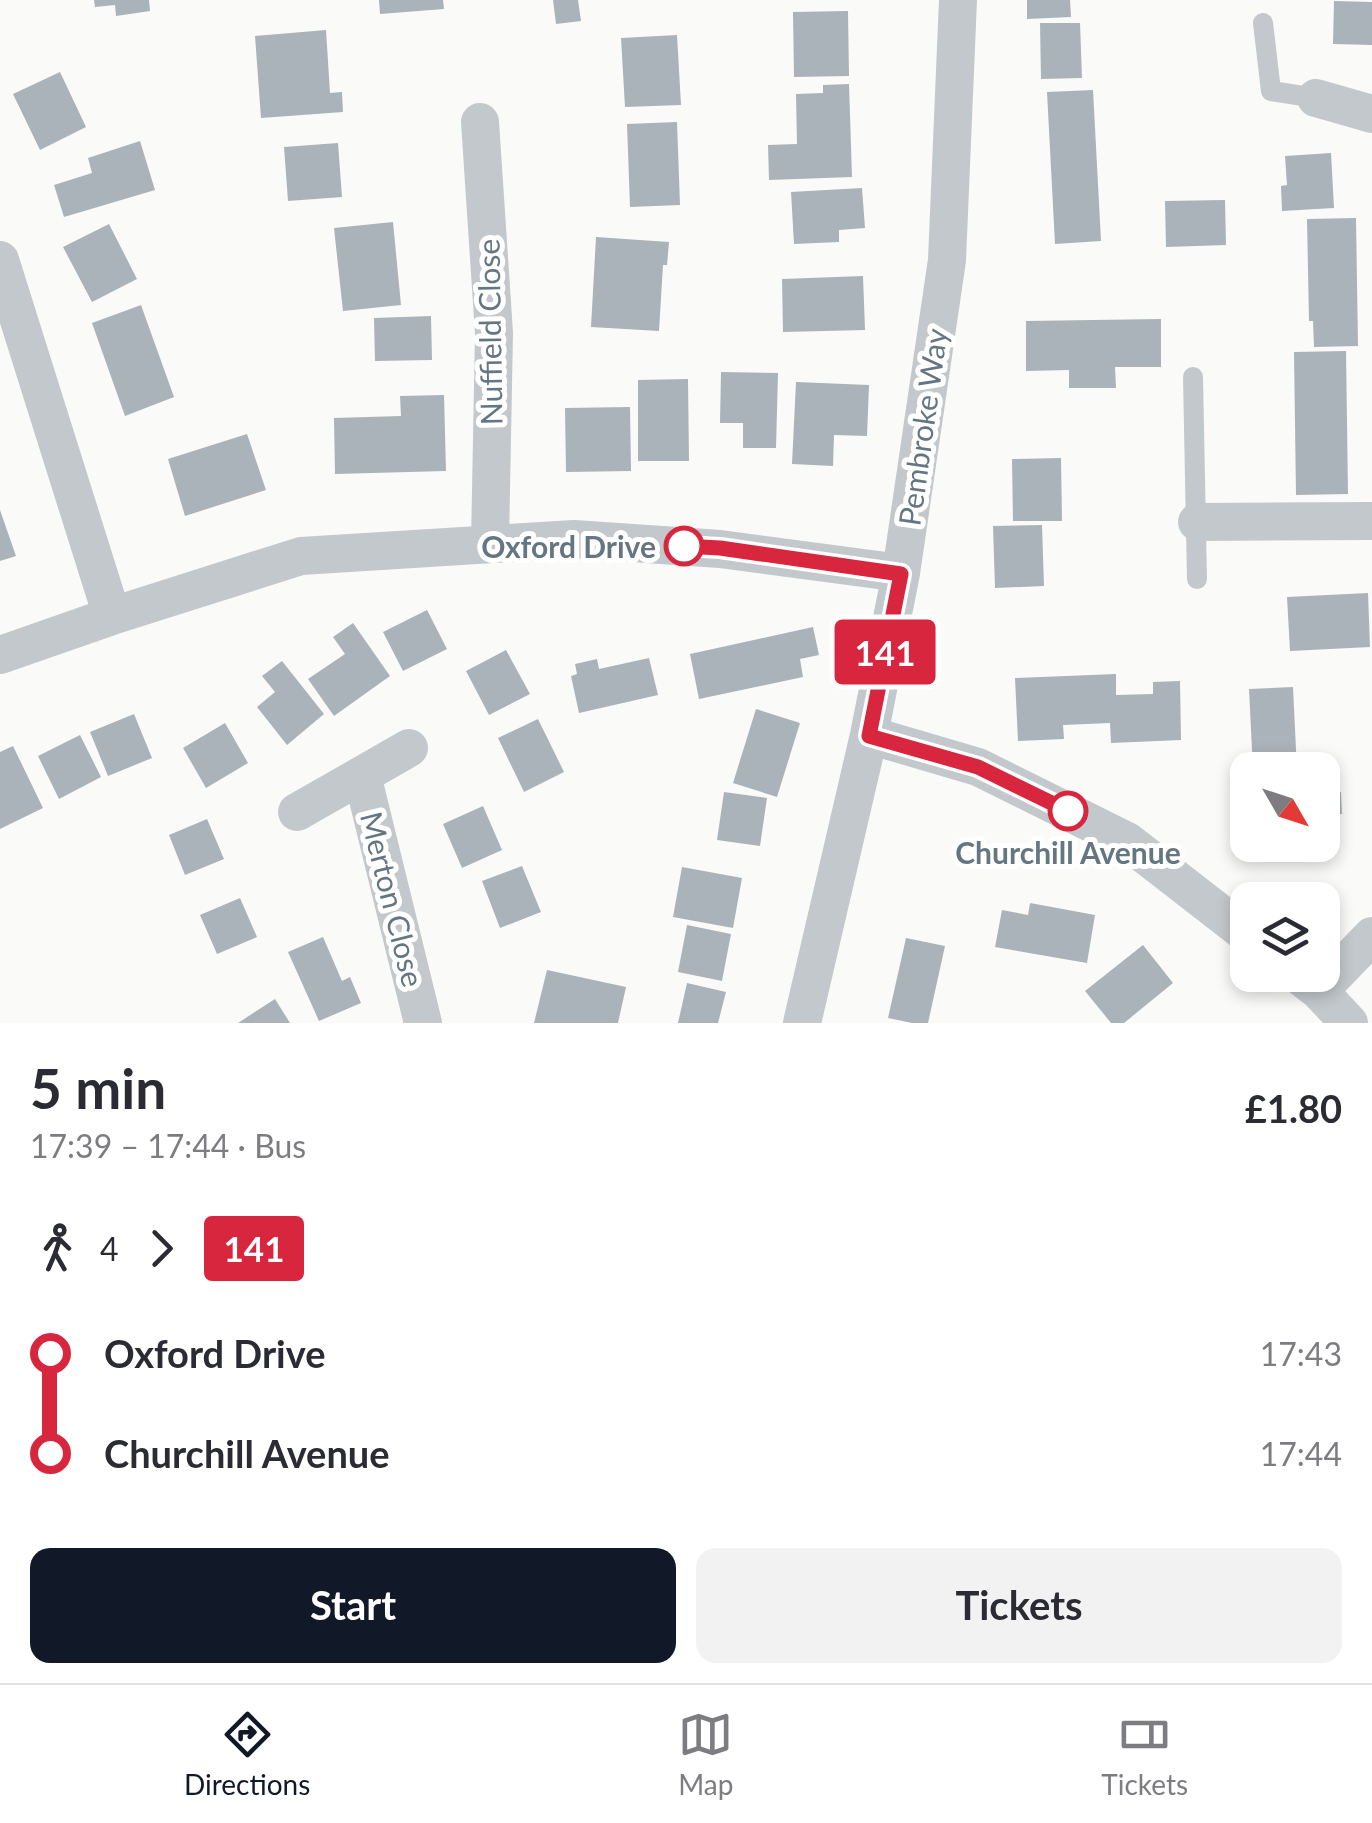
<!DOCTYPE html>
<meta charset="utf-8">
<style>
body{margin:0;font-family:Lato,sans-serif;background:#f2f2f3;color:#2b2b33;height:100vh;display:flex;flex-direction:column;font-size:38px;white-space:nowrap}
*{box-sizing:border-box;margin:0}
p{font-size:32px;color:#7c7c81}
.icon{flex:none;width:55px;height:55px;fill:none;stroke:currentColor;stroke-width:2;stroke-linecap:round;stroke-linejoin:round}
.map{position:relative;height:1023px;overflow:hidden}
.sheet{display:flex;flex-direction:column;background:#fff;flex:1}
.sheet>*{flex:none}
.badge{padding:0 20px;border-radius:8px;font-size:35px;line-height:65px}
.needle{width:65px;rotate:129deg}
.buttons{position:absolute;left:1230px;top:752px;display:grid;gap:20px}
.buttons a{display:grid;place-items:center;width:110px;height:110px;border-radius:20px;background:#fff;box-shadow:0 5px 15px #0003;font-size:50px}
.map>.badge{position:absolute;translate:-50% -50%;box-shadow:0 0 0 5px #fff}
.legs{display:flex;align-items:center;gap:15px;height:110px;padding:0 30px;font-size:32px}
.legs p{margin-inline-start:auto}
.head{display:flex;align-items:center;justify-content:space-between;height:170px;padding:0 30px}
h1{font-size:55px;font-weight:700;line-height:75px}
.primary-button{display:flex;gap:20px;margin-top:auto;padding:20px 30px}
.primary-button a{flex:1;height:115px;border-radius:20px;background:#111827;color:#fff;font-size:40px;font-weight:700;line-height:115px;text-align:center}
.primary-button a+a{background:#f2f2f3;color:#2b2b33}
ul{padding:0 30px;list-style:none}
li{display:flex;align-items:center;gap:35px;height:100px;font-size:38px}
li i{display:grid;place-items:center;width:15px;height:100%;margin:0 12px;background:currentColor}
li i::after{content:'';width:25px;height:25px;margin:-12px;border:8px solid;border-radius:50%;background:#fff}
li p{margin-inline-start:auto}
li:first-child i{background:linear-gradient(#0000 50%,currentColor 0)}
li:last-child i{background:linear-gradient(currentColor 50%,#0000 0)}
.tabs{display:flex;justify-content:space-around;align-items:center;height:140px;border-top:2px solid #e1e1e2;background:#fff;font-size:28px;color:#7c7c81}
.tabs a{display:grid;justify-items:center;gap:5px}
.tabs .active{color:#111827}
.map>svg:first-child{display:block}
.building{fill:#aab3b9}
.lines{fill:none;stroke-linecap:round;stroke-linejoin:round}
.service{stroke:#c3c8cc;stroke-width:20}
.minor{stroke:#c3c8cc;stroke-width:38}
.line-1-casing{stroke:#fff;stroke-width:22}
.line-1{stroke:#d7263d;stroke-width:15}
.stop-1-dot{fill:#fff;stroke:#d7263d;stroke-width:5}
.labels{text-anchor:middle;dominant-baseline:central;stroke-width:10;stroke-linejoin:round;paint-order:stroke}
.street-label{font-size:30px;fill:#657683;stroke:#fff}
.stop-label{font-size:30px;font-weight:bold;fill:#657683;stroke:#fff;text-anchor:end}
</style>
<div class="map">
<svg width="1372" height="1023" viewBox="0 0 1372 1023">
<rect width="100%" height="100%" fill="#fafaf8"/>
<path class="building" d="M94,0H149L150,11L116,16L115,5L95,7Z
M379,0H443L444,9L380,14Z
M553,0H578L581,21L556,24Z
M1027,0H1070L1071,17L1027,19Z
M1334,1L1372,2V45L1333,44Z
M848,11L849,76L794,77L793,12Z
M1040,23H1080L1082,78L1041,79Z
M326,30L330,93L342,92L343,112L261,118L255,36Z
M677,35L681,105L625,107L621,38Z
M60,72L86,127L40,150L13,94Z
M849,84L852,177L769,180L768,145L797,144L796,94L823,93V85Z
M1093,90L1101,241L1055,244L1047,92Z
M677,122L680,205L630,207L627,124Z
M140,141L155,190L64,217L54,185L92,173L88,158Z
M338,143L342,197L288,201L284,147Z
M1331,153L1334,208L1282,211L1281,186L1287,185L1285,156Z
M862,188L865,228L839,230V242L794,244L791,192Z
M1225,200L1226,245L1166,247L1165,201Z
M1356,218L1358,346L1314,347L1313,321H1309L1307,219Z
M393,222L401,305L343,311L334,228Z
M109,224L137,279L92,302L63,247Z
M596,237L669,242L667,265H663L659,331L591,327Z
M863,276L865,330L783,332L782,279Z
M141,305L174,397L125,416L92,323Z
M431,316L432,360L375,361L374,318Z
M1161,319V367H1115L1116,388H1069V370L1026,371V321Z
M1346,351L1348,494L1296,495L1294,352Z
M721,372L778,373L776,448H743V423H720Z
M688,379L689,461H638V380Z
M796,382L869,385L867,436L834,435L833,466L792,464Z
M444,395L446,471L335,474L334,418L401,416L400,396Z
M630,407L631,471L566,472L565,408Z
M247,434L266,490L185,516L168,459Z
M1061,458L1062,521H1013L1012,459Z
M0,510L16,556L0,561Z
M1042,525L1044,586L995,588L993,526Z
M1368,593L1370,647L1290,651L1287,597Z
M427,610L447,649L403,671L383,632Z
M353,623L390,676L334,716L308,679L345,654L333,637Z
M813,627L819,655L800,659L803,677L699,699L690,654Z
M506,650L530,694L489,715L466,671Z
M649,658L658,695L579,713L571,676L577,674L575,664L597,659L599,669Z
M282,661L324,714L287,745L257,707L275,692L262,676Z
M1116,674V695L1153,694V682L1180,681L1181,740L1111,743L1110,723L1063,725L1064,739L1018,741L1015,678Z
M1293,687L1297,770H1253L1249,689Z
M756,709L800,723L777,797L733,783Z
M134,714L152,758L108,776L90,732Z
M538,719L564,772L524,792L498,738Z
M225,723L248,763L206,788L183,748Z
M80,735L101,777L59,799L38,756Z
M13,746L43,808L0,829V752Z
M724,792L767,798L760,846L717,840Z
M1341,792L1342,814L1322,815V793Z
M483,806L502,850L462,868L443,824Z
M207,819L224,859L185,875L169,835Z
M522,866L541,912L500,928L482,881Z
M682,867L742,878L733,928L673,917Z
M240,898L257,937L217,954L200,915Z
M1030,903L1095,915L1087,963L995,947L1002,910L1028,915Z
M687,925L731,934L722,981L678,972Z
M323,937L342,981L350,977L361,1003L319,1021L288,952Z
M906,938L945,946L928,1023H912L888,1018Z
M1143,945L1173,983L1124,1023H1111L1085,991Z
M547,970L626,987L618,1023H534Z
M687,983L726,992L718,1023H678Z
M275,999L290,1023H238Z"/>
<g class="lines">
<path class="service" d="M1263,23L1271,91L1316,98
M1193,377L1197,579"/>
<path class="minor" d="M1316,98L1372,114
M480,122L494,333L490,543
M0,260L112,616
M1197,522L1372,521
M0,655L112,616L301,556L574,539L720,549L901,573
M869,735L978,767L1127,841L1248,935
M362,775L409,748
M297,812L362,775L423,1023
M1301,977L1319,991L1349,1023
M1319,991L1372,936
M802,1023L869,735L901,573L947,260L958,0"/>
</g>
<g class="lines">
<defs>
<path id="line-1" d="M684,546L720,548L901,574L869,736L978,767L1068,811"/>
</defs>
<use href="#line-1" class="line-1-casing"/>
<use href="#line-1" class="line-1"/>
</g>
<g class="stop-1-dot">
<circle cx="684" cy="546" r="18"/>
<circle cx="1068" cy="811" r="18"/>
</g>
<g class="labels">
<g class="street-label">
<text transform="translate(489 332) rotate(-91)">Nuffield Close</text>
<text transform="translate(922 427) rotate(-82)">Pembroke Way</text>
<text transform="translate(393 899) rotate(76)">Merton Close</text>
</g>
<g class="stop-label">
<text x="656" y="546">Oxford Drive</text>
<text x="1068" y="852" text-anchor="middle">Churchill Avenue</text>
</g>
</g>
</svg>
<div class="buttons">
<a><svg class="needle" viewBox="-14 -14 28 28"><path d="M0-13l5 13h-10z" fill="#e53935"/><path d="M0 13l5-13h-10z" fill="#7c7c81"/></svg></a>
<a><svg class="icon" aria-label="layers" viewBox="0 0 24 24"><path d="M12 4l9 5-9 5-9-5zM3 14l9 5 9-5"/></svg></a>
</div>
<b class="badge" style="left:885px;top:652px;background:#d7263d;color:#fff">141</b>
</div>
<section class="sheet">
<div class="head"><div><h1>5 min</h1><p>17:39 – 17:44 · Bus</p></div><b>£1.80</b></div>
<div class="legs"><svg class="icon" aria-label="walk" viewBox="0 0 24 24"><circle cx="13" cy="4" r="2"/><path d="M13 8l-2 6 4 7M11 14l-3 7M7 12l3-4h3l4 4"/></svg>4<svg class="icon" aria-label="forward" viewBox="0 0 24 24"><path d="M9 5l7 7-7 7"/></svg><b class="badge" style="background:#d7263d;color:#fff">141</b></div>
<ul>
<li><i style="color:#d7263d"></i><b>Oxford Drive</b><p>17:43</p></li>
<li><i style="color:#d7263d"></i><b>Churchill Avenue</b><p>17:44</p></li>
</ul>
<div class="primary-button"><a>Start</a><a>Tickets</a></div>
</section>
<nav class="tabs">
<a class="active"><svg class="icon" aria-label="directions" viewBox="0 0 24 24"><path d="M12 3l9 9-9 9-9-9zM9 14v-3h6M13 9l2 2-2 2"/></svg>Directions</a>
<a><svg class="icon" aria-label="map" viewBox="0 0 24 24"><path d="M3 6l6-2 6 2 6-2v14l-6 2-6-2-6 2zM9 4v14M15 6v14"/></svg>Map</a>
<a><svg class="icon" aria-label="tickets" viewBox="0 0 24 24"><path d="M3 7h18v10H3zM15 7v10"/></svg>Tickets</a>
</nav>
